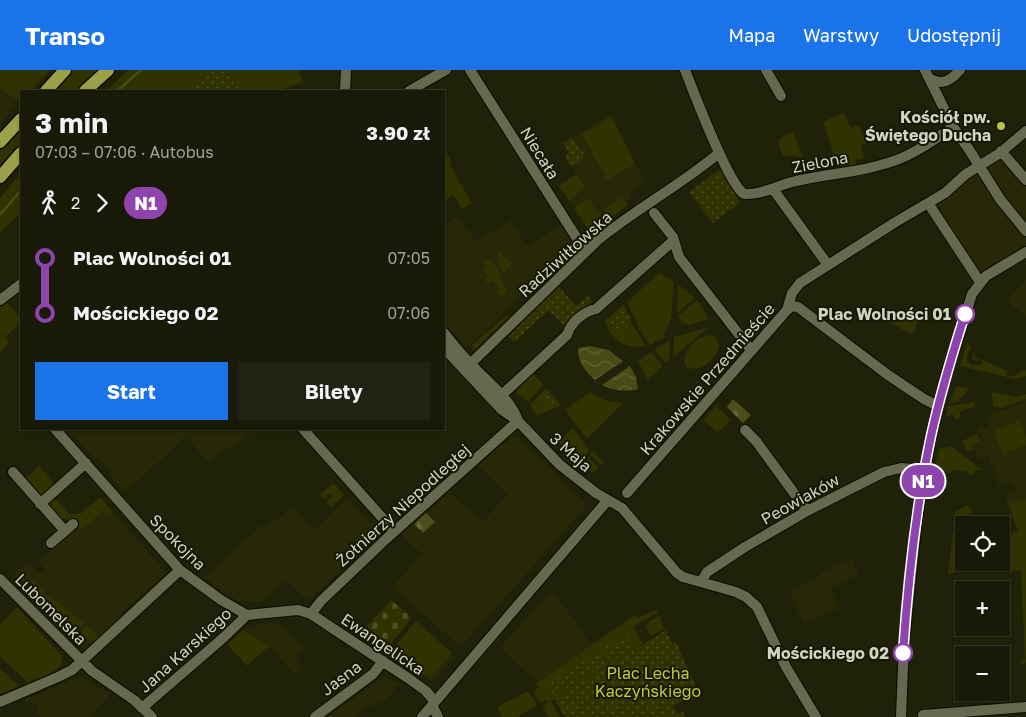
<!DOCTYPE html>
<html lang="pl">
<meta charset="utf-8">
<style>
body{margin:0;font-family:"Golos Text",sans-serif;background:#212211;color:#f1f3f6;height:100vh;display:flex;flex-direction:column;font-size:19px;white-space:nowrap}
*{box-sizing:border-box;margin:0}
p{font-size:16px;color:#9fa09b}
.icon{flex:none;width:28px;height:28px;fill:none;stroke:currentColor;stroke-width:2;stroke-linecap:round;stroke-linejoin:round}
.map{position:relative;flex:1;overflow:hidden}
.side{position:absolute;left:20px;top:20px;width:425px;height:340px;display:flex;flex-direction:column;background:#181907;border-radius:0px;box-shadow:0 1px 4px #0004,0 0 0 1px #363828}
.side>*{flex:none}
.badge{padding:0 10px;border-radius:16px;font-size:18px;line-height:32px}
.tools{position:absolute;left:955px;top:446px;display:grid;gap:10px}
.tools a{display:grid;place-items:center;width:55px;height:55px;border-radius:0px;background:#181907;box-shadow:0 1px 4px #0004,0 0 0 1px #363828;font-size:25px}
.map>.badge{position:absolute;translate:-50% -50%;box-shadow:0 0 0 2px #fff}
.legs{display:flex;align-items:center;gap:8px;height:55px;padding:0 15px;font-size:16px}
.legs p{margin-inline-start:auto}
.overview{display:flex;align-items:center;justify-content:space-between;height:85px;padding:0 15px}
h1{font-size:28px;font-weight:700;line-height:38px}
.primary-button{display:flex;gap:10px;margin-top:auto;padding:10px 15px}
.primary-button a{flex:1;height:58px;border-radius:0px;background:#1a73e8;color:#fff;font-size:20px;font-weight:700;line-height:58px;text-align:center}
.primary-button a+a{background:#212211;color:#f1f3f6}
ul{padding:0 15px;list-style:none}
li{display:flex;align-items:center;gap:18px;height:55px;font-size:19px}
li i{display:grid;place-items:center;width:8px;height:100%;margin:0 6px;background:currentColor}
li i::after{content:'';width:12px;height:12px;margin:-6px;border:4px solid;border-radius:50%;background:#181907}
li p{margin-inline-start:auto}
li:first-child i{background:linear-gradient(#0000 50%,currentColor 0)}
li:last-child i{background:linear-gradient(currentColor 50%,#0000 0)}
header{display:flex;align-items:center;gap:30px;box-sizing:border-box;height:70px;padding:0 25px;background:#1a73e8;color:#fff}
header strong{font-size:24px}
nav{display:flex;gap:28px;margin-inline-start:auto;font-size:18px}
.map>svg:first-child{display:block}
.built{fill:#262807}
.green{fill:#303200}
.forest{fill:url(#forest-firs)}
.cemetery{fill:url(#cemetery-stones)}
.park{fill:url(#park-dots)}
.water{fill:url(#water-waves)}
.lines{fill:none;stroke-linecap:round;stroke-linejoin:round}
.stream{stroke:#494b15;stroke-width:2.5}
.minor-casing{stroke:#0a0b00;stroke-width:12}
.major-casing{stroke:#0a0b00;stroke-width:15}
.minor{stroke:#67694f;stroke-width:10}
.major{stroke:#9ca048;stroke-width:12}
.line-1-casing{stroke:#fff;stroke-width:11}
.line-1{stroke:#8e44ad;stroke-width:8}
.poi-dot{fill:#bac045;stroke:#171802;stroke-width:2}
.stop-1-dot{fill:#fff;stroke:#8e44ad;stroke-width:2.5}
.labels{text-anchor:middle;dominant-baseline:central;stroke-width:4;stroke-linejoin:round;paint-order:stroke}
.poi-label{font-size:16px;font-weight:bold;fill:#d1d3c4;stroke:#171802;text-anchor:end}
.street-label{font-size:16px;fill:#d1d3c4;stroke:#171802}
.stop-label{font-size:16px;font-weight:bold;fill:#d1d3c4;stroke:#171802;text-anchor:end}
.park-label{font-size:16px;fill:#c2c83f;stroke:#171802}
</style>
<header>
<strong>Transo</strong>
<nav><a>Mapa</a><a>Warstwy</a><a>Udostępnij</a></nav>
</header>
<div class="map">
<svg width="1026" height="647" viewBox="0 0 1026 647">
<defs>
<pattern id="forest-firs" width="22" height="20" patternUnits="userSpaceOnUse" patternTransform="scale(1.25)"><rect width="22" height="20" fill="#4c4f19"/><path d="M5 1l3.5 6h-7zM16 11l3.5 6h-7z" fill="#656739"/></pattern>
<pattern id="cemetery-stones" width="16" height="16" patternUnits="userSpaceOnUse" patternTransform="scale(1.25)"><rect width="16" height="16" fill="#303200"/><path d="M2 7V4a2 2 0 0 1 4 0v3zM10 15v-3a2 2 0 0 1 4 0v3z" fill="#4d4f24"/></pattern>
<pattern id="park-dots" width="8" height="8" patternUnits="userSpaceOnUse" patternTransform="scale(1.25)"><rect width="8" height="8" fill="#303200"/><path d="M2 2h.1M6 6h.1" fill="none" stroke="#4d4f24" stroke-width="1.8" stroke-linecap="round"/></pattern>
<pattern id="water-waves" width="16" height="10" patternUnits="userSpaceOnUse" patternTransform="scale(1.25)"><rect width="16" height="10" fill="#494b15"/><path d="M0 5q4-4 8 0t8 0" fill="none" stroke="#626435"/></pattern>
</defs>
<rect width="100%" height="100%" fill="#202109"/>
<path class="built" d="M0,18L10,27L21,28L0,54Z
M611,44L645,111L628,122L632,128L626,133L628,135L614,146H609L604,150L605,152L595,161H592L589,160L559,116L576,104L565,85L569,82L563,73Z
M1003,87L1026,113V178L981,205L936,135L950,126L968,109Z
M458,145L476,172L511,150L527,176L561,156L573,176L569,182L469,276L465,275L444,252V187L449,182L444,172V156Z
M1026,210V248L1020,241L1011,236L1012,234L1009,232V227Z
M1026,330V484L1004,425L1016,420L1011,410L999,415L988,386L979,389L973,375L982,371L977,357L983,355L984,358L990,356L987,350L990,348V344L1007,339Z
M68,359H257L208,392L186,367L125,422L110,407V400L98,388H94Z
M509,367H518L584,432V439L461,577L392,517L422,484L401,465L450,422L482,452L508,425L478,395Z
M347,428L380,462L310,530L305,528L290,513L285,512L261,533L237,531L204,508L261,455L264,458L294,437L315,460Z
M107,435L166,503L123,541L117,553L84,580L12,506L27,491L40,504L45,500L39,491L76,459L77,457L72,451Z
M851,488L859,505L830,519L839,538L804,553L789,521L817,508L822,502Z
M551,521L570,544L591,575L537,612L500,578Z
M277,552L303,576L296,586L297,591L303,597L295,604L269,576L243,560L259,554Z
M451,585L454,588L433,612L400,591L401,590L430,608Z
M385,606L400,614L381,634L378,632L373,637L369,634L356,647H328Z
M78,607L85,608L110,625L90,647H41L35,642L39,637L32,631L28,635L25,630Z"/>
<path class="green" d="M0,0H50L31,21H21V28C12,30 7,24 0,18Z
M73,0H98L75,21H53Z
M128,0H299L303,12L277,21H105Z
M844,43L851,58L859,55L866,74L861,75L864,88L856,90L857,96L839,99L823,52Z
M611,47L635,94L607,110L582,64Z
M21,56V73L0,96V80Z
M793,61L802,87L782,85L778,71L784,66Z
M444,78L452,92L449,94L472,133L462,139L453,125L444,131V121L446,119L444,115Z
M21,103V142L0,163V128Z
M576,104L586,117L569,131L559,116Z
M621,127L628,135L614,146H610L604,140Z
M588,128L605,152L595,161L589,160L574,138Z
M500,182L512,194L505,202H503L496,192L500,189L497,185Z
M490,188L501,205L500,209L508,222L500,227L496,222L500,219L493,211L488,214L484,209L488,206L483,200L487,196L484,193Z
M659,203L674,211L671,249L664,264L665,267L664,269H660L650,275L639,259L627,232Z
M678,214L695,228L677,243Z
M697,230L705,241L708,249L690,255L682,253L678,246Z
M7,233L19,245L21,243V251L5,268L9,272L0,283V238Z
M624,234L631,252L646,276C626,280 611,270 605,251Z
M911,235L922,241L912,265L892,253Z
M508,244L509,247L473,281L472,275Z
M709,257L673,287L674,267Z
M710,265L716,267L719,274C718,289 702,302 687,298L684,291C686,277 696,267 710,265Z
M670,270L669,291L666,293L654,280Z
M967,273L971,277L967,285V291L972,295H980L983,292L979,289L976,291L973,290L972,287L975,280L974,286L1007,301L1006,305L1014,306L1020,303V301L1026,300V306L1015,309L960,296Z
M651,282L663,296L648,310L638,291Z
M531,301L543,315L528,332L516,322L523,315L520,311Z
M956,316L969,318L958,332L949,334Z
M546,318L561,335L537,346L530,335Z
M590,322L604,330L623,333L587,369L565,340Z
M991,322L1016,327L1026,324V329L1003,338L994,337Z
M974,332L975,336L960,342L961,348L956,350L953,344L946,347L948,336Z
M716,336L731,349L718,363L703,350Z
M1019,351L1026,367V375L1003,384L994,361Z
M573,358L589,380L583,393L558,373Z
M977,364L981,371L972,375L974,379L967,381L962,371Z
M951,376L982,400H975L974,405H969L968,402L954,400L951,403L934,401L939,379Z
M592,381L604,392L601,395L592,386L589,389L599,397L593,403L584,395Z
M39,396L56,416L42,427L26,408Z
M334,413L344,425L331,437L326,432L333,426L330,423L324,429L320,424Z
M54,427L70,444H80L100,427L112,441L107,445L103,441L81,460L74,452L61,448L48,434V432Z
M1026,429V593L1021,595V590H1025L1021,500L1003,502L1006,489L1008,465L1018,461L1008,434Z
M967,435L972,441L970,455H964V457L953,456L955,442Z
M953,463L964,464V501L948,504Z
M35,510L46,524L84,552L79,558L73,560L74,558L72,557L70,558C54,546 42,530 23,521Z
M17,537L62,586C64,603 40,607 28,612L0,587V555Z
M656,540L658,543L633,556L643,574L551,631L560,647H549L542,636L548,632L546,630L540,633L533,621L539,617L537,614L530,617L635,545L638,548Z
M659,546L662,553L661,554L665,558L651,566L645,556L649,554L648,552Z
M416,551L452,583L430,608L389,583Z
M87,555L99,568L91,571L81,565L82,561Z
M243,560L269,576L247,596L228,575Z
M0,599H1L19,616L0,624Z
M528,621L537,635L517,647H502L497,637Z"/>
<path class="forest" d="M733,329L751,345L743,353L727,337Z
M426,443L435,452L423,463L414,454Z"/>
<path class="cemetery" d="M391,530L411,547V549L385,581L360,564Z"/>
<path class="park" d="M215,0H228L250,21H191Z
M571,68L586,86L571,97L565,85L569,82L563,73Z
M719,100L722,102L740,133L713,153L689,122Z
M559,217L576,236L588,226L592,231L564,256L549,240L514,272L509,266Z
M611 250a10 10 0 1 1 20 0a10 10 0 1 1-20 0Z
M546,320L559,334L551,339L540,327Z
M666,560L672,574L676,572L698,621L673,636L678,644L683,642L685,647H565L554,629Z
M626,565L633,577L610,591L603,579Z
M599,582L606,594L581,609L574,597Z
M571,599L578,611L554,625L547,614Z"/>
<path class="water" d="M590,276L608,280L623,291L595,310C585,301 578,292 578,278Z
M630,296L636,307L638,319C625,322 614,321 602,315Z"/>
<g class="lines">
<path class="stream" d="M117,21L141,0
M0,145L21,120"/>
<defs>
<path id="minor" d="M470,0L585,181
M685,0C694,23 728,113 744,124C761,125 777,116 792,112C829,103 869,102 904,87C922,79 937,68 953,57
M766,0L781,26
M925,0L953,57L968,78L1000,129L1026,161
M929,8C943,16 950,11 960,0
M345,21L346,0
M409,21L446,0
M1001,81L1026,110
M773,119L828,195
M928,133L980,212
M654,143L673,167L679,187L751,280
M0,230L21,214
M787,240L792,236L798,237L888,305L924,329L938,336
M444,263C453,274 462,286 473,296C488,313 511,329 518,351
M444,278L502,340L518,351L560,395L596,423L622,438L677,503L683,507L736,522L746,527L757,537L786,597L816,647
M464,300L598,170C637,138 681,115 719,83
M506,321L567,265C571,252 583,242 596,239L674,170
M55,359L180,500L221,530L247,545L298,540L311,544L408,608L426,621L435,632
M303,359L394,461
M745,360L756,371L807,441
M13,402L65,461
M627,423L787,240L792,223L800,213L894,153L945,123L966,104L1000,83L1026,61
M40,434L86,393
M51,473L73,454
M0,509L92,601L134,630L152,647
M701,512L707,502L745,477L807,441L884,402L901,398L925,400
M311,544L321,531L386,469L518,351
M0,632L58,607L72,600L180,500
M432,635L438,647
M142,638L223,568L247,545
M923,645L1026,637
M315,647L373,604L383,591
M422,647L608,430
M901,647L904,572L917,448L931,366L943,315L972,224L986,206L1026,182"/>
<path id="major" d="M46,21L65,0
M85,21L108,0
M0,72L21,49
M0,107L21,83"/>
</defs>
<use href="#minor" class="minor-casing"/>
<use href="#major" class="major-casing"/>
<use href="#minor" class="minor"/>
<use href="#major" class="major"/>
</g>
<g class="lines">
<defs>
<path id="line-1" d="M903,583C908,510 916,437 931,366C940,325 952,285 965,244"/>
</defs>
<use href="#line-1" class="line-1-casing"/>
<use href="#line-1" class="line-1"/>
</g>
<circle class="poi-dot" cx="1001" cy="56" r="5"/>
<g class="stop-1-dot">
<circle cx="965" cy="244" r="9"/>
<circle cx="903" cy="583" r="9"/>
</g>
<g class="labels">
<g class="poi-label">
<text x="991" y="47">Kościół pw.<tspan x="991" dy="18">Świętego Ducha</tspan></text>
</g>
<g class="street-label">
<text transform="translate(540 83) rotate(58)">Niecała</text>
<text transform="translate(820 92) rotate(-11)">Zielona</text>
<text transform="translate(565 184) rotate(-42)">Radziwiłłowska</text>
<text transform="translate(707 309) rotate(-49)">Krakowskie Przedmieście</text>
<text transform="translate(571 382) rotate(42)">3 Maja</text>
<text transform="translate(800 429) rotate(-29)">Peowiaków</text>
<text transform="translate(403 435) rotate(-42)">Żołnierzy Niepodległej</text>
<text transform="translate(178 472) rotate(45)">Spokojna</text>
<text transform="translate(51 539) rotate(45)">Lubomelska</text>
<text transform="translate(383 574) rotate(34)">Ewangelicka</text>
<text transform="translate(185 580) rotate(-42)">Jana Karskiego</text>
<text transform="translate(341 608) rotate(-37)">Jasna</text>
</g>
<g class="stop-label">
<text x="951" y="244">Plac Wolności 01</text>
<text x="889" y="583">Mościckiego 02</text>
</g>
<g class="park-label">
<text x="648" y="603">Plac Lecha<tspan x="648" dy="18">Kaczyńskiego</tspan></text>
</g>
</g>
</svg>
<div class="tools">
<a><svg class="icon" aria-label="locate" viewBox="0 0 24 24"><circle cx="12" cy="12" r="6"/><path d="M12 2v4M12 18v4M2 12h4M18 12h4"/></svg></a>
<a>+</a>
<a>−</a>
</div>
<b class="badge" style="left:923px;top:411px;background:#8e44ad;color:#fff">N1</b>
<section class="side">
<div class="overview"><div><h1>3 min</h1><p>07:03 – 07:06 · Autobus</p></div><b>3.90 zł</b></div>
<div class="legs"><svg class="icon" aria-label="walk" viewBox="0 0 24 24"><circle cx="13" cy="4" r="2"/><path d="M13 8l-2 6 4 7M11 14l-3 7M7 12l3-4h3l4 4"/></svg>2<svg class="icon" aria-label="forward" viewBox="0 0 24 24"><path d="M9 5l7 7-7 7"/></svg><b class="badge" style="background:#8e44ad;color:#fff">N1</b></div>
<ul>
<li><i style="color:#8e44ad"></i><b>Plac Wolności 01</b><p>07:05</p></li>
<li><i style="color:#8e44ad"></i><b>Mościckiego 02</b><p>07:06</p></li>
</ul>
<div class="primary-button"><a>Start</a><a>Bilety</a></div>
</section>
</div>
